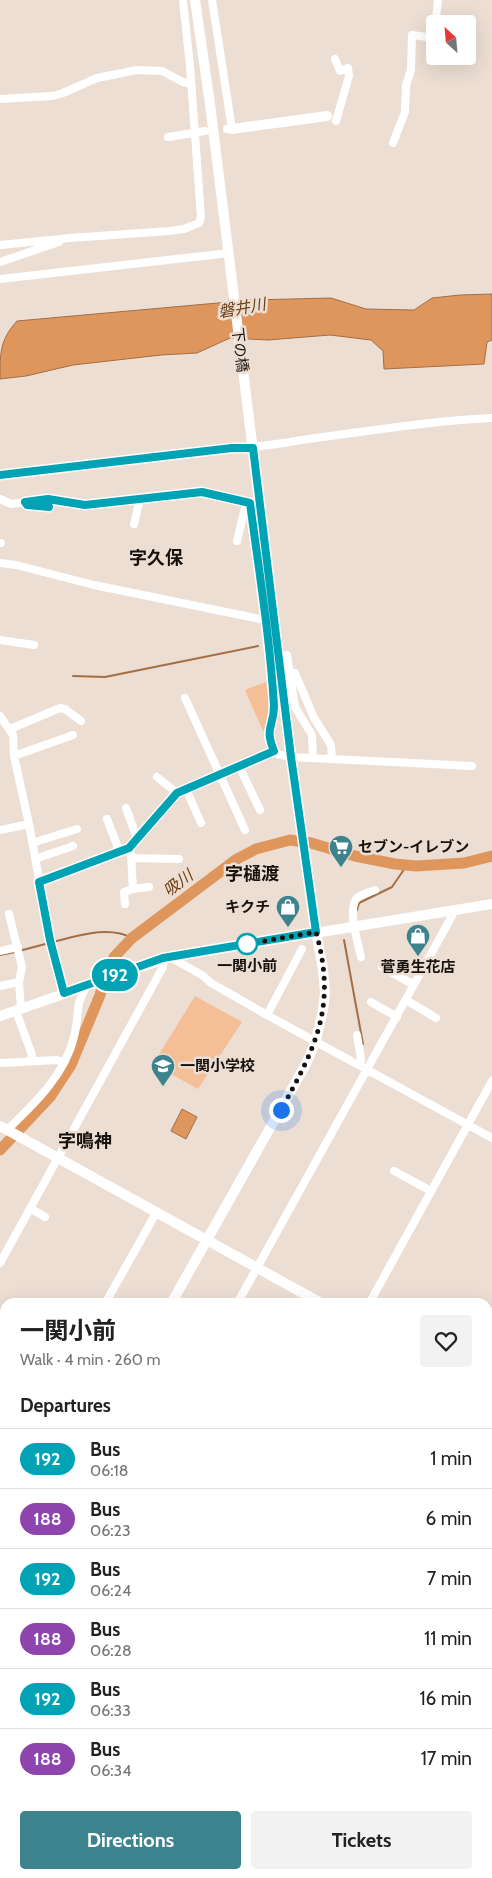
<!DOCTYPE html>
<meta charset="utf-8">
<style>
body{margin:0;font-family:Cabin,"Noto Sans JP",sans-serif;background:#f2f2f2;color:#222;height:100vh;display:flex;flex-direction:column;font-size:19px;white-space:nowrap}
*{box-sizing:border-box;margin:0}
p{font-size:16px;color:#767676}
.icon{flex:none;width:28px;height:28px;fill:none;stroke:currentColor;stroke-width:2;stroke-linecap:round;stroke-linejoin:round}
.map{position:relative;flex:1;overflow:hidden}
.panel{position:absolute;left:0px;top:1298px;width:492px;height:581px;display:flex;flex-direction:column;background:#fff;border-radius:15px 15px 0 0;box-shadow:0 5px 20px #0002}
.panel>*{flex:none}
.badge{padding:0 10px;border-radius:16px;font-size:18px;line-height:32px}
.needle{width:32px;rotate:334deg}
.fabs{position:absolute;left:426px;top:15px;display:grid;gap:10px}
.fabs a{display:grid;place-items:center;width:50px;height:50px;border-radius:5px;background:#fff;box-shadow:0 5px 20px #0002;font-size:25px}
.you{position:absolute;width:25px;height:25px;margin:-12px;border:4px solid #fff;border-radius:50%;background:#1a73e8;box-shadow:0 0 0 8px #1a73e833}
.map>.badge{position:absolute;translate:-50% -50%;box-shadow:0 0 0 2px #fff}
h2{padding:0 20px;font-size:19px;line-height:45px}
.round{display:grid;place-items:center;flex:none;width:52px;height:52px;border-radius:5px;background:#f2f2f2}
.summary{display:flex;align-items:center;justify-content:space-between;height:85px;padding:0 20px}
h1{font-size:24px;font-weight:700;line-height:38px}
.cta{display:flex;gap:10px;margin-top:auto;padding:10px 20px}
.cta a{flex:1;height:58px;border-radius:5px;background:#3c838d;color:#fff;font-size:20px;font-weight:700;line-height:58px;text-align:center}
.cta a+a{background:#f2f2f2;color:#222}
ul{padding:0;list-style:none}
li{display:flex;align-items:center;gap:15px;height:60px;padding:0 20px;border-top:1px solid #e0e0e0}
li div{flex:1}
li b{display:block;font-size:19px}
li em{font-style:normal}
li .badge{min-width:55px;font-weight:700;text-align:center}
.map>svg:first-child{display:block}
.green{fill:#f4be97}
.water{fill:#df965d;stroke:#a36e45}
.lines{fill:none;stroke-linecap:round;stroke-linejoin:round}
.stream{stroke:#a36e45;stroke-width:2}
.river{stroke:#df965d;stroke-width:11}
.minor{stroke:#fff;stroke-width:8}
.tertiary{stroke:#fff;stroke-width:10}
.line-casing{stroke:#fff;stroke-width:11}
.line{stroke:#00a3b4;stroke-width:8}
.walk{stroke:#17120e;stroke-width:5;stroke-dasharray:0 9}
.stop-dot{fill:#fff;stroke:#00a3b4;stroke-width:2.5}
.labels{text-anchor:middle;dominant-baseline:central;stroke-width:5;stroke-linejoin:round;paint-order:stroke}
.street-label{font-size:15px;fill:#17120e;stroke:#ecded3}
.poi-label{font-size:15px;font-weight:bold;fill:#17120e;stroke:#ecded3;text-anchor:start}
.stop-label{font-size:15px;font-weight:bold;fill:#17120e;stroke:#ecded3}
.water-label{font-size:16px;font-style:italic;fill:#6d3e13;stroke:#ecded3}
.quarter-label{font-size:18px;font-weight:bold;fill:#17120e;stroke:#ecded3}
</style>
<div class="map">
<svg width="492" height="1878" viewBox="0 0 492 1878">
<rect width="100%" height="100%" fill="#ecded3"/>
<path class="green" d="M266,682L271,712L266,729L263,731L245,690Z
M195,996L242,1022L198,1089L153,1064Z
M492,1726V1801L488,1804V1730Z
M277,1874H391L384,1878H333C324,1870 316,1877 306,1878C295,1878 284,1878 273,1878Z"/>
<path class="water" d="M492,294V340L487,342L484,364L384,369L383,351L371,340L330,335L268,340L230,338L197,353L161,355L73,365L26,376L0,379C0,352 0,340 17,321L251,300L331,298L366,309L414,310L432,298L460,295Z
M182,1109L197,1117L186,1139L171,1131Z"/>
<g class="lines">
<path class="stream" d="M73,676L105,677L258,646
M357,910L359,903L392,887L407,865
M344,940L363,1044
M53,942C77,936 109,925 132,938
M19,951L49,943
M0,955L15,952"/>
<path class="river" d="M0,1150L50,1097L71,1065L100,995L107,969L115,956L132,938L237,859L256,849L290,840L311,843L355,856L395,864L416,866L464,863L492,856"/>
<path class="minor" d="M212,0L232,129H227
M434,37L438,0
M335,59L340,71L348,68L349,76L336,121
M0,99L52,96L63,93L97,78L137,70L162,71L183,82L191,84
M168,137L205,131
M393,143L405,112L406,85L411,70L412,35L435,38
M0,245L70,238L169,231L184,229L199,223L201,217L190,66L183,0
M0,262L59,242
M0,279L229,253
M0,475L232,448C258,448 282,443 308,439C369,431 430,421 492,418
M0,499L11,504L48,499L85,505L201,492L250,503C259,570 267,636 273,702C275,724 263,726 274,751L177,793L129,848L39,882
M26,505L49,507
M134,524L140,499
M237,541L245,508L244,502
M0,543H1
M0,563L16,565L94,585L265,620
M0,640L34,645
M287,655L295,707L312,735L313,758
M295,673L314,718L331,745L332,759
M185,698L245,830
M0,716L13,735L14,756L29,824L50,940L64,993
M10,729L60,708L65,709L81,721
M274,751L277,754L291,757L472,766
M14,756L73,735
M239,766L260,810
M157,777L177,793
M186,789L201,823
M126,808L137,838
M107,819L117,845V853
M0,830L29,824
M32,843L77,829
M131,858L179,859
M35,859L73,846
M133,889L149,887
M125,904L124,892L133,889L131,854L129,848
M9,914L22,967L19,982L21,1009
M0,951L18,947
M170,957L202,975L211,983L267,1015L492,1138
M361,957C358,943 347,909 357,898C361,894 369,892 375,890
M382,967L414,985
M0,986L19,982
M406,1000L436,1018
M371,1002L397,1017
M16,1011L32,1055L31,1060
M267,1015L302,949
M357,1035L361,1059L360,1065
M0,1063L57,1060L64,1062
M7,1130C34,1104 65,1075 74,1037C77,1026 77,1014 79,1003C81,997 84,991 87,985
M394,1171L431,1191
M30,1208L45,1217
M0,1263L163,967V958
M106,1302L156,1213
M238,1302L452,916L454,910
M370,1302L492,1081
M488,1396L492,1399
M488,1560L492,1551
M488,1625L492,1617
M488,1717L492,1715
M0,1733L5,1724
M488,1820L492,1818
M488,1859L492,1857
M488,1868L492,1877
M262,1878L266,1874
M465,1878L469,1874"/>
<path class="tertiary" d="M232,129L327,116
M0,1016L170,957L492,904
M0,1126L319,1302
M172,1302L306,1064L316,1040L323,1010L325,993L323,969L316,932L291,757L210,104L195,0
M488,1321L492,1313
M0,1383L5,1386
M0,1647L5,1650
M488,1656L492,1659
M447,1874L451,1878
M179,1878L181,1874
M418,1878L422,1874"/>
</g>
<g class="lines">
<defs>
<path id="line" d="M0,475L232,448H253L291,757L316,932L163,958L64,993L50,940L39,882L129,848L177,793L274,751C264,727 274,727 274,706C270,638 259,571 250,503L202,492L85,505L48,499L25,502L27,505L49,507"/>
</defs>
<use href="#line" class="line-casing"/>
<use href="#line" class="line"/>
<path class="walk" d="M247,944L316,932C337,1007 316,1046 281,1110"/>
</g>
<defs>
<symbol id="supermarket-pin" viewBox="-11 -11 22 30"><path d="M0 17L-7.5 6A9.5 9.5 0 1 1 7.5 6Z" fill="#3c838d" stroke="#ecded3"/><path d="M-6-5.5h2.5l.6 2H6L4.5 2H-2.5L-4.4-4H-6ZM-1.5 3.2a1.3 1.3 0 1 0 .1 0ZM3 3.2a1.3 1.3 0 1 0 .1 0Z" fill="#fff"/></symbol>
<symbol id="shop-pin" viewBox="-11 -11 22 30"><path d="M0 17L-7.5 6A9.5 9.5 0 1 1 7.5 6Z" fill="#3c838d" stroke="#ecded3"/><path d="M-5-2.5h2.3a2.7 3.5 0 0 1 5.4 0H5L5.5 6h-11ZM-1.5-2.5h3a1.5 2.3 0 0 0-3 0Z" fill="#fff"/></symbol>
<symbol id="school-pin" viewBox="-11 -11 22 30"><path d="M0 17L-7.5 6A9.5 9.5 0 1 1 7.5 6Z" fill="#3c838d" stroke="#ecded3"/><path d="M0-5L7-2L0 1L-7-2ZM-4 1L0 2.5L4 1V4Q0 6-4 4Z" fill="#fff"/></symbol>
</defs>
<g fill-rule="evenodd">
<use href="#supermarket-pin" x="327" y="833" width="28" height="38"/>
<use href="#shop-pin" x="274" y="893" width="28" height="38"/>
<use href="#shop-pin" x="404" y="922" width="28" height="38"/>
<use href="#school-pin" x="149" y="1052" width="28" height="38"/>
</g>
<circle class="stop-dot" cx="247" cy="944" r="10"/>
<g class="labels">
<g class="street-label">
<text transform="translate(240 350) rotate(83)">下の橋</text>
</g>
<g class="poi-label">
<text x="358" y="847">セブン-イレブン</text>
<text x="270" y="907" text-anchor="end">キクチ</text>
<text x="418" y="967" text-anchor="middle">菅勇生花店</text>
<text x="180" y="1066">一関小学校</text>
</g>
<g class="stop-label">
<text x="247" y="966">一関小前</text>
</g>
<g class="water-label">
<text transform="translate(242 308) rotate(-10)">磐井川</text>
<text transform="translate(178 883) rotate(-37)">吸川</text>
</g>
<g class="quarter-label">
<text x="156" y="558">字久保</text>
<text x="252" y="874">字樋渡</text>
<text x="85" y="1141">字鳴神</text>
</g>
</g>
</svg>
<div class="fabs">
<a><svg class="needle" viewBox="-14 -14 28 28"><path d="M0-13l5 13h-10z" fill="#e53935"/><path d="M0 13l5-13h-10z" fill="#767676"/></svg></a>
</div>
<div class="you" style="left:281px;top:1110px"></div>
<b class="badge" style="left:115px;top:975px;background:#00a3b4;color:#fff">192</b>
<section class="panel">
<div class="summary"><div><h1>一関小前</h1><p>Walk · 4 min · 260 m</p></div><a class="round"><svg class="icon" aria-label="heart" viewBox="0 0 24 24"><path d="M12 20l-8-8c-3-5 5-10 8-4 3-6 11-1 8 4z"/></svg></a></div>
<h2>Departures</h2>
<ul>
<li><span class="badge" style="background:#00a3b4;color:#fff">192</span><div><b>Bus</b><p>06:18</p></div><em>1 min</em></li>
<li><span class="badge" style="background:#8e44ad;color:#fff">188</span><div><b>Bus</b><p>06:23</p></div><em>6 min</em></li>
<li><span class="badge" style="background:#00a3b4;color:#fff">192</span><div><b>Bus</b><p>06:24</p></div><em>7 min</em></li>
<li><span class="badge" style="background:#8e44ad;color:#fff">188</span><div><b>Bus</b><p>06:28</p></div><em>11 min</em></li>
<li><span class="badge" style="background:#00a3b4;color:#fff">192</span><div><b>Bus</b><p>06:33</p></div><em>16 min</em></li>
<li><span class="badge" style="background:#8e44ad;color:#fff">188</span><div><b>Bus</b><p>06:34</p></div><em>17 min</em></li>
</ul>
<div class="cta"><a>Directions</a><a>Tickets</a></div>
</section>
</div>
